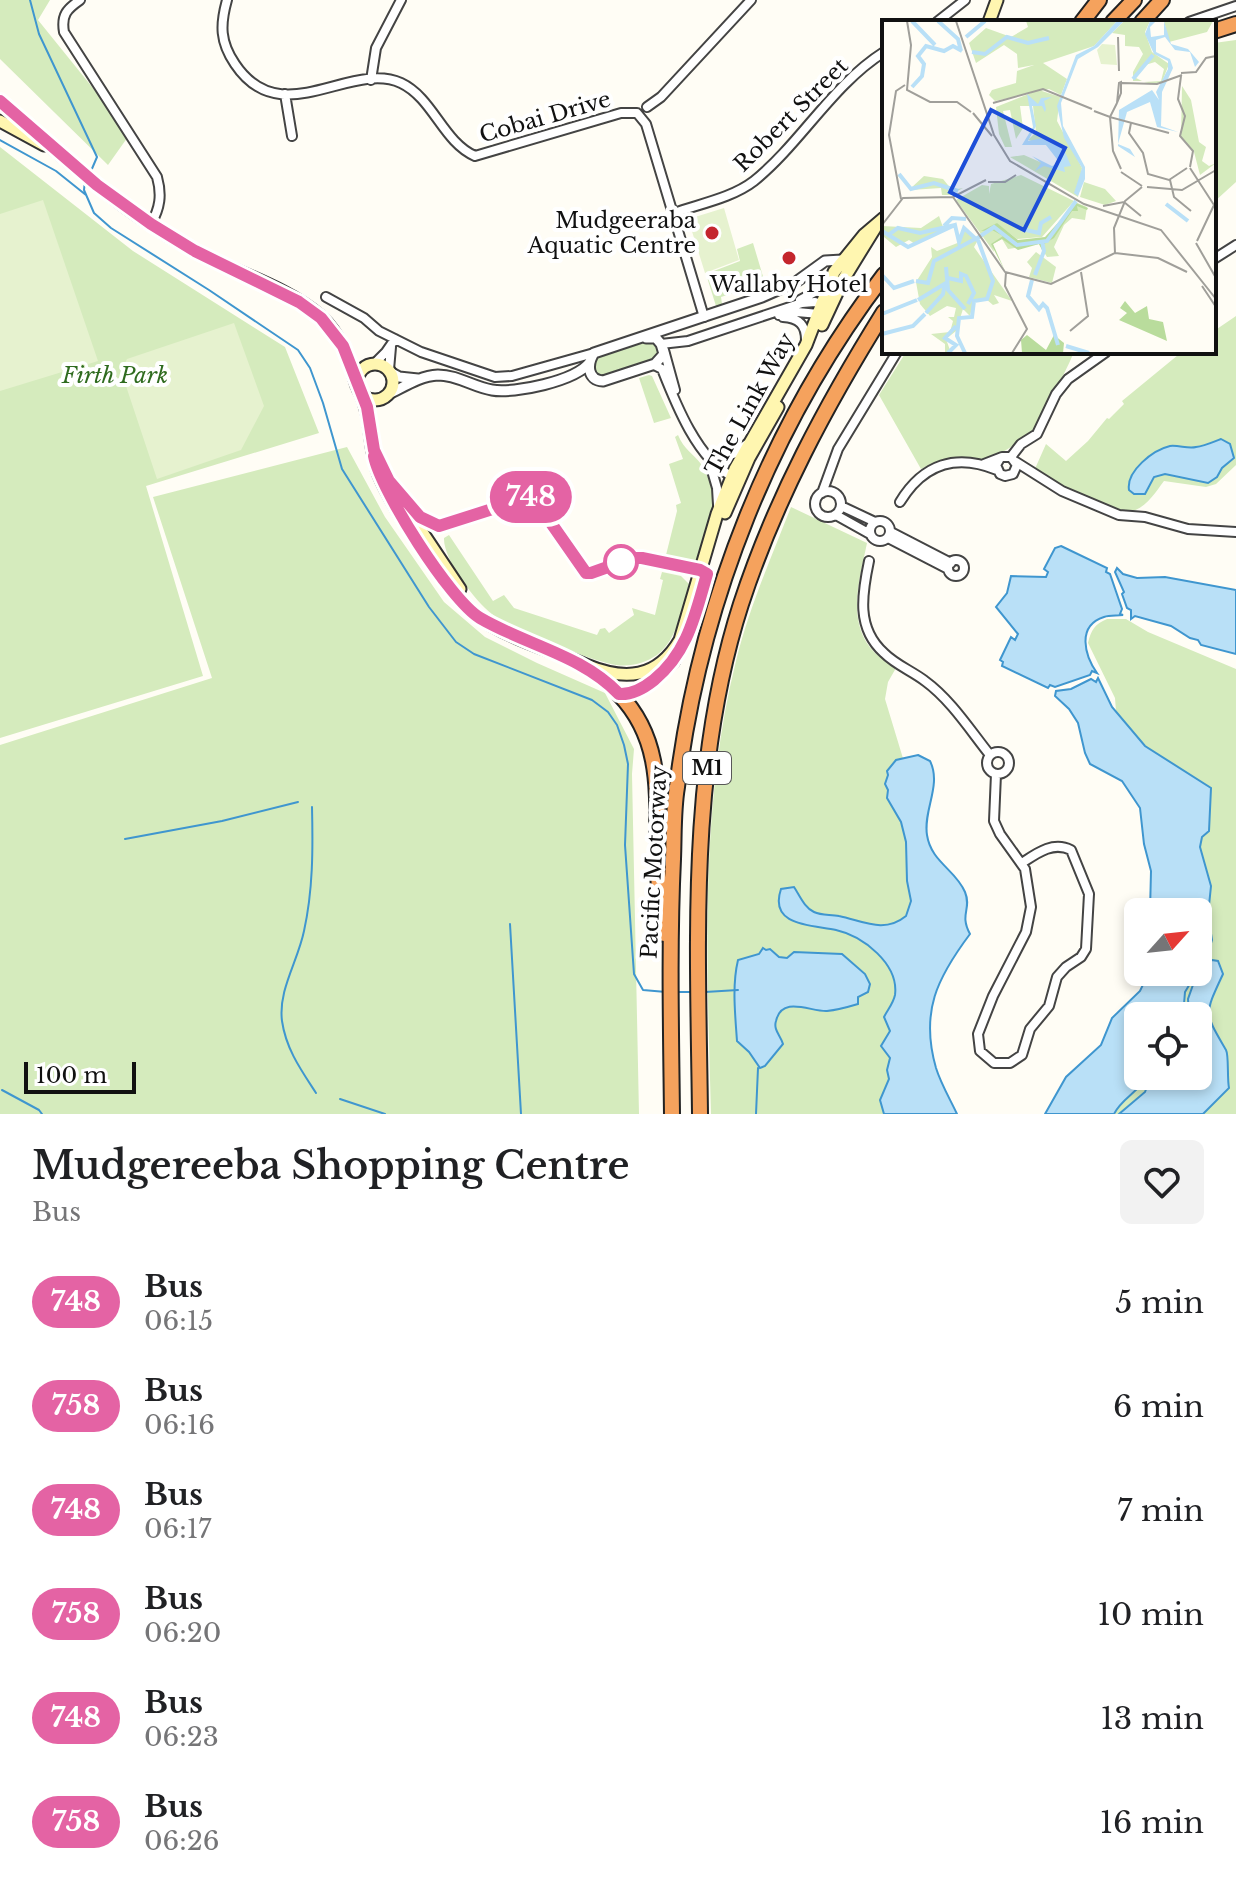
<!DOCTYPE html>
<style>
body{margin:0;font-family:"Libre Baskerville",serif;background:#f2f2f2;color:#202124;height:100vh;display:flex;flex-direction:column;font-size:30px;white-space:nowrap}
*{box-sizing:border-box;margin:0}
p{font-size:26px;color:#757577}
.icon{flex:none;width:44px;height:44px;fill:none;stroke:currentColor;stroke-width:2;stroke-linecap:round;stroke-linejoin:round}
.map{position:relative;height:1114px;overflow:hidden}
.drawer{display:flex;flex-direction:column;background:#fff;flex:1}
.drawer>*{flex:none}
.badge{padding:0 16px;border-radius:26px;font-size:28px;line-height:52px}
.needle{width:52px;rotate:63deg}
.tools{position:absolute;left:1124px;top:898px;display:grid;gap:16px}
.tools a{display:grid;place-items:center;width:88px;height:88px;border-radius:12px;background:#fff;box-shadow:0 4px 12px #0003;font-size:40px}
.scale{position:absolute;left:24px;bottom:20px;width:112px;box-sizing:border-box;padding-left:8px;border:4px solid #111;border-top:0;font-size:22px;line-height:28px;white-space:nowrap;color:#111;-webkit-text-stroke:6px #fff;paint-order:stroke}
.map>.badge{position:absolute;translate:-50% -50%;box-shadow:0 0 0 4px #fff}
.round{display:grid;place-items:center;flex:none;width:84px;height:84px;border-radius:12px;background:#f2f2f2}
.overview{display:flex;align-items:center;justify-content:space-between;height:136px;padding:0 32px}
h1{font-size:38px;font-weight:600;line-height:60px}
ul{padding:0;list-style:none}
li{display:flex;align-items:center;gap:24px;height:104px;padding:0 32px}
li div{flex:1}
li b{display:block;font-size:30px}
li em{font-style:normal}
li .badge{min-width:88px;font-weight:700;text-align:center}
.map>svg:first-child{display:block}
.green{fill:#d5ebbd}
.pitch{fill:#e6f2cf}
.water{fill:#b9e0f7;stroke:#3f96cf;stroke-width:2}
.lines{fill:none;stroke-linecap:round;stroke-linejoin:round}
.stream{stroke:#3f96cf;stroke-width:2}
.minor-casing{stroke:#444;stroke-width:12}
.tertiary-casing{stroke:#444;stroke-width:13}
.secondary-casing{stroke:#333;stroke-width:15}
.motorway-casing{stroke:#222;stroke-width:18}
.minor{stroke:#fff;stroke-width:8}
.tertiary{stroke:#fff;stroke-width:9}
.secondary{stroke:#fff6b0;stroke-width:11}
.motorway{stroke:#f5a25d;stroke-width:14}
.line-casing{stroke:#fff;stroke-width:18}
.line{stroke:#e463a4;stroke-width:12}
.poi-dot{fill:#c4262e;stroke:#fff;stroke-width:3}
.stop-dot{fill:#fff;stroke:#e463a4;stroke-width:4}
.labels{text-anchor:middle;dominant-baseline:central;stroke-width:8;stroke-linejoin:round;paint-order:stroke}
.shield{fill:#fff;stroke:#585858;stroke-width:2}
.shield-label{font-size:20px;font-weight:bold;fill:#111}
.street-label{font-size:22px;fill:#111;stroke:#fff}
.poi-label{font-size:22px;fill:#111;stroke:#fff;text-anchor:end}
.park-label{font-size:22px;font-style:italic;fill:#2f6b1f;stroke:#fff}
.inset-river{fill:none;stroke:#b9e0f7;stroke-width:4}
.inset-road{fill:none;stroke:#a09f9a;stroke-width:2}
.view{fill:#1d4ed8;fill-opacity:0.15;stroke:#1d4ed8;stroke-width:4}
.inset-edge{fill:none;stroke:#111;stroke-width:4}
</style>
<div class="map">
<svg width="1236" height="1114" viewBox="0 0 1236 1114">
<rect width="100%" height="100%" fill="#fffdf5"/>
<path class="green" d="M0,0H50L38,20L130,134L108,165L0,59Z
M1236,40V182L1214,202V43Z
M0,147L133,251L285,347L319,433L146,486L203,676L0,738Z
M753,243L765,283L721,297L722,304L716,306L706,274L740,261L737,249Z
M1236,316V465L1216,484L1206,487L1164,481C1155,493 1144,511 1127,512C1109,512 1052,481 1034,471L1046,444L1066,461L1088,441L1107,418L1109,419L1124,404L1122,401L1178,355L1182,352H1214V331Z
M647,340L657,345L659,353L657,359L601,377L594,370L596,357Z
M906,352H1074C1062,381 1045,407 1031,435C1015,442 1006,453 988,458C977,461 967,458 957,458C944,458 932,464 921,469L879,395Z
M649,375L652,376L671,418L654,423L639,378Z
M678,435C684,450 693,453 701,464C717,488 714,511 706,536C703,546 702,557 693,563L666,555L677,511L676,505L681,503L669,464L683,459L675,437Z
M347,447L385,517L444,602L485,637L537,663L605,693L634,749L632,774L639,1114H0V745L212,678L153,497Z
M791,507L867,543C860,578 845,623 875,653C881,658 889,663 896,668L888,682L885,699L905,765L923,1114H711C707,964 699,809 736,661C749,608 771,558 791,507Z
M449,535L493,601L504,595L514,608L597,635L600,629L605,628L609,633L634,615L632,608L655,615L663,580L660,579L662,572L681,576L689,584C682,607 678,639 657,655C645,663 631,667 616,665C591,661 511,629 492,614C475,601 443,559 444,538Z
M1107,619H1126L1148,632L1236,669V1114H1082L1138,1076H1198V1016H1143L1169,972H1198V912L1172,835L1119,751L1115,698L1088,643C1091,630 1095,624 1107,619Z"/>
<path class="pitch" d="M43,200L98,361L0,391V214Z
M724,208L739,260L705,273L690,225L695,217Z
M234,323L264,406L241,450L157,479L121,371L127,359Z"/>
<path class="water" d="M1221,439L1230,444L1234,458L1222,468L1217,477L1208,483L1165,474L1154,477L1145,494H1134L1129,490C1126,471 1153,450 1170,446C1179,445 1188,449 1196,447C1205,446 1213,442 1221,439Z
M1061,546L1107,568L1106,572L1110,574L1122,609L1120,614L1123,615C1117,616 1110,615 1104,617C1076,626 1085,656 1097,673L1092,671L1090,675L1055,687L1050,685L1048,688L1002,666L1003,662L1000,660L1011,637L1015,640L1018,634L996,607L1007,593L1011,576L1046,577L1048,572L1044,569L1055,548Z
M1117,568L1123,574L1137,578L1165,577L1236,590V654L1201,645L1198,640L1190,638L1171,626L1135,616L1131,619V610L1127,608L1122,594L1124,592L1115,572Z
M1098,678L1112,707L1145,746L1211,788L1209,831L1202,837L1200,847L1211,886L1208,915L1212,940L1206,959L1198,970V912H1150L1151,871L1144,844L1140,808L1122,781L1090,764L1085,753L1078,723L1069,709L1055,696L1056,691L1071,689L1091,679L1096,682Z
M918,755L930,761C942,785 923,810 927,835C931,862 956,870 965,892C972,909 959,914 970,934C937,978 920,1012 936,1068C941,1084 950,1099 957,1114H884L880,1100L889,1079L887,1070L890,1058L881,1046L890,1031L884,1017C888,1009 893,1004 895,995C899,964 863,936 836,930C814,925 768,927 781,889L794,887C800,896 804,907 814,912C822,916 831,914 839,916C863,921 884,934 906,916L911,901L907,881L906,842L901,822L887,798L888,790L885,784L888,775L887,771L896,760Z
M763,948L766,950L770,949L779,957L787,958L794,952L842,954L865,974L870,984L868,992L858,997V1004C848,1007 837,1010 827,1011C811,1012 782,995 776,1021C773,1030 781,1036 783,1044L765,1066L760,1068L749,1052L737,1041C735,1013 732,985 738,960L759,954Z
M1212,960L1218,961L1223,974C1204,1015 1204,1012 1226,1050C1229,1055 1227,1079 1229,1088L1203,1114H1119L1145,1092L1151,1076H1198V1016H1189L1188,999L1194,982L1199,980L1206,964Z
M1149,972H1197L1185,992L1183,1016H1138V1076H1147C1139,1092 1122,1098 1114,1114H1045L1066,1077L1101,1045L1112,1018L1140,991Z"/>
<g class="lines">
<path class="stream" d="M30,0L39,34L97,157L91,171
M0,140L56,171L86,195
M85,180L84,190L94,213L111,228L209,290L298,350L310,368L323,403L342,469L429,607L456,642L474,654L592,700L608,712L617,725L624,745L628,764L625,845L634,974L643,990L666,992
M312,807C313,850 313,890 304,931C298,961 278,990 282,1021C286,1049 301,1070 316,1093
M125,839L222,821L298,802
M510,924L521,1114
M677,992H690
M705,992L738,990
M2,1090L39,1110L42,1114
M340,1099L385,1114
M756,1114L758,1068"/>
<defs>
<path id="minor" d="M80,0C67,9 61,15 64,32L157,177C162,195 160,208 151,224
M227,0C220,25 220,42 235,64C281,133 350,60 401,83C433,98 443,142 475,156L621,113H637L646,124L704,317
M937,22L965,0
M1189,22L1236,6
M371,80L376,48L401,0
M285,94L292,136
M647,107L661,97L751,0
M674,213C699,204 732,198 754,181C801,143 832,85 884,52
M1214,259L1236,245
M326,297L364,318L379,331L421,352L495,377L512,376L594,353
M800,300L826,286
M779,315L797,312L819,314
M783,317C799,318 806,325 806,340
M661,344L688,341L802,303L815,302L822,305
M664,350L675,390
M374,364L386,352L395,339
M654,365L662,369C675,402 698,461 732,476
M389,370L391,347
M712,456L733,454L747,444
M1011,457L1021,444L1037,434L1056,394L1068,379L1106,352
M1016,462L1062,491L1119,515L1145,517L1188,529L1236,532
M710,464L717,488L718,505
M984,464L1002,457H1011L1017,465L1013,474L1005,476L1000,474L996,465L999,460
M815 504a13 13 0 1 1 26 0a13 13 0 1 1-26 0Z
M822,493L838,449L897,352
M900,502C923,464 956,453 997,470
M841,506L875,522
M836,515L870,534
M870 531a10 10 0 1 1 20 0a10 10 0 1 1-20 0Z
M891,532L951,563
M888,538L948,569
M948 568a8 8 0 1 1 16 0a8 8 0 1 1-16 0Z
M869,561C862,594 856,628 884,653C896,665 912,671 925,681C951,700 970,730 990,755
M987 763a11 11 0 1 1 22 0a11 11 0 1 1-22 0Z
M996,774L994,821L1000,834L1025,869L1031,907L1026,932L993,996L978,1034L980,1051L994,1063H1010L1022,1055L1030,1029L1049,1006L1057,977L1066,967L1081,957L1086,949L1089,894L1071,850C1053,841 1037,853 1022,863"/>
<path id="tertiary" d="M646,338H656L661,344L664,354L655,364L603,381C587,380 587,364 594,353L762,297L796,282L825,261L842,260
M390,372L399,377L418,379
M387,395C404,387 419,376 438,375C458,375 473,387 492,390C514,394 576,381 590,362"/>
<path id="secondary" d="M989,22L997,0
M0,101C60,155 123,213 195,251C234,272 287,287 320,316C341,335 349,360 357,386
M0,121L44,145
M822,325L843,280L875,228
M357 382a18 18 0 1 1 36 0a18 18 0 1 1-36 0Z
M360,392C373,419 368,448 379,475C392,506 449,597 475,615C508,638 549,650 586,665C625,681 657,679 680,640L717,514L735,469L806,345L834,272L864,235L884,218
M393,489L424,521L439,526
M725,513L749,458L778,407
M414,520L460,589
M591,671L619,694C642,694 659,676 674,661"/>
<path id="motorway" d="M1082,22L1099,0
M1113,22L1134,0
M1142,22L1162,0
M1214,31L1236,24
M619,694C663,740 657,795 657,853C658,880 660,907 664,934
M672,1114C671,1029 669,944 673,859C674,835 673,810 677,787C700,602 771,423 884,275
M700,1114C698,944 688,768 741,604C775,500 826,405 884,312"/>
</defs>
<use href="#minor" class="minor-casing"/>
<use href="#tertiary" class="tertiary-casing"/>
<use href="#secondary" class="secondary-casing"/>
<use href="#motorway" class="motorway-casing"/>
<use href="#minor" class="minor"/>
<use href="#tertiary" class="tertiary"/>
<use href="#secondary" class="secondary"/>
<use href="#motorway" class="motorway"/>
</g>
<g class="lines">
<defs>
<path id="line" d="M0,101L97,185L151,224L195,251L299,302L321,318L343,346L367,407L374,450L389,481L420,517L439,526L530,497L535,500L586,573H591L633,558H642L700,570L707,574C695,615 688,652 654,680C644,688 632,695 619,694C582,655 526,645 480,618C450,600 381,491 374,456"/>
</defs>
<use href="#line" class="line-casing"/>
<use href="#line" class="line"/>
</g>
<g class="poi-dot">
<circle cx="712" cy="233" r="8"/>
<circle cx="789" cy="258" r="8"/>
</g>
<circle class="stop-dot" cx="621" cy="562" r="16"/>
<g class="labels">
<rect class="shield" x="683" y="752" width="48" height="32" rx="6"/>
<g class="shield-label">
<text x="707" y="768">M1</text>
</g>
<g class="street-label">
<text transform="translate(791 115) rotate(-45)">Robert Street</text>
<text transform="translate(545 117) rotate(-16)">Cobai Drive</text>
<text transform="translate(750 404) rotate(-61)">The Link Way</text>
<text transform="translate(654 862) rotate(-87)">Pacific Motorway</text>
</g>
<g class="poi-label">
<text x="696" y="220">Mudgeeraba<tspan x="696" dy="25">Aquatic Centre</tspan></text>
<text x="789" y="284" text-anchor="middle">Wallaby Hotel</text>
</g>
<g class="park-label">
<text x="115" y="375">Firth Park</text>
</g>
</g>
<g transform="translate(882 20)">
<rect width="334" height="334" fill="#fffdf5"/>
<path d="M144,1H235L212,26L161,43L185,59L179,75L167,69L113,81L107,75L110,70L134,63L135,51L152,45L136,48L135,34L122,25L94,43L87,23L104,8L129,17L146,7ZM242,1H268L263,12L270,32L287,44L280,62L271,64L262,62L279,61L282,49L273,42L260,46L252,57L260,61H251V52L261,34L257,27L243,26V15L230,13ZM282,1H331L325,12L287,22ZM300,66L309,80L317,122L324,127L320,141L327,146L334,143L318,155L312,132L299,117ZM157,70L178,77L175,101L200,148L196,177L128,137L142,135L174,149L179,145L171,127L146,120L154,112L151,86H138L141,108L134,119L128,90L121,91L130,127H123L117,114L114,87ZM13,153L29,168L42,156L61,159L70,170L81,168L68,175H60L59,168L29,170ZM139,155L192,181L160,217L135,219L114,203L126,220L165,221L193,182L205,187L203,200L190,198L182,205L172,227L177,236L165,237L157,224L126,229L120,219L111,224L112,232L74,180L100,165L107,166V174L109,164ZM202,162L223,169L234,181L223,185L198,177ZM57,196L62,210L33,224L27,220L14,227L2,217L0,220V206L39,208ZM82,209L96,220L92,227L130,281L112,275L117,283L111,285L104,279L92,280L88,296L81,289L74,311L64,319L69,333H63V324L49,314L68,312L71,301L66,297H72L74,288L65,286L48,296L38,284L34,262L50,237L49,227L55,231L78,222ZM154,232L174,247L170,263L147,257L150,248L145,242Z" fill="#d5ebbd"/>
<path d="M194,183L206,188L205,190L195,186L196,191H190L172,218L162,224V234L157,224L136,230L120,219L111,224L123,251L109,224L121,216L110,210L99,211L115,203L136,220L163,217ZM243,281L253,293L265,286L267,299L281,302L285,321L237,300L245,293L238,288ZM145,315L164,330L172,315L182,323L181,333H140L139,320Z" fill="#b9dc9c"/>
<path d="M220,24L233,25L235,45L219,44L215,30Z" fill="#e6f2cf"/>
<path d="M235,1H242L216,27L196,39L179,83L181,106L203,147V159L196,176L192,173L200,148L182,118L175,86L194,35L212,26ZM268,1H274L268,7L269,17L282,15V1L289,24L306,29L317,42L313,47L308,32L293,30L283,17L274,20V32L288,39L291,48L280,72L279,106L296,112L275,107L268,82L245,92L236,124L248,129L253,137L236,126L237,90L270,70L277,80L274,72L286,49V41L272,34L263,14ZM145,74L156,84L159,78L170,77L162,81L164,89L163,92L160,86H150L154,106L146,121L161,118L181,127L189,146L182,147L183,152L162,146L153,151L159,143L150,136L170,146L178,143L164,125H140L151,107Z" fill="#b9e0f7"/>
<path class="inset-river" d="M30,1L53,25M56,1L76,19L79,31M84,17L103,1M90,32L103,34L125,17L146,23L167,18M251,59L271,35M30,67L40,56L42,44L36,36L44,26L62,31L71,26L80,31M17,154L29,169L52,163L76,171M284,184L306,201M62,206L70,198L84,199M140,209L157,213L159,203L169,197M0,211L26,227L73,205L77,222L82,208L94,219L112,207L135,225L165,221L194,181M5,216L16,208L38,213L73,205M64,247L66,270L83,289M0,255L12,268L32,261M153,255L162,231L160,221M66,258L79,261V254L84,256L92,273L86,284M150,260L146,276L157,289L161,284L165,288L176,325M34,261L46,263L52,241L93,219M36,280L64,263M44,293L61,274L63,263M0,294L35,280M0,314L31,306L43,294M184,326L207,333M66,333L74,325L63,318L74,306M83,333L75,316L77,298L90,297L92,281L105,279L111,261L96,220"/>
<path class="inset-road" d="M25,1L29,25L25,70L48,82H75L89,92M74,1L112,115L128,141L202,184L279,210L334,279M236,17L237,51M299,53L314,52L324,38L334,36M299,56L296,79L303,96L298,116L311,131L308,147M239,62V73L235,83L237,63ZM240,63L275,64L300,55M111,83L161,69L210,89M212,91L228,97L235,83M91,93L110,116M249,103L247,113L261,133L266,154L287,160L305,148M308,148L332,185L315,221M239,149L231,131L228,97L287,113M239,152L260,166M288,160L292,177L309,191M106,162H123L134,155M265,167L300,170L334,150M71,177L123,252L169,264L233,233L232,208L243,181L260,167M19,179L7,115L14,71L23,65M221,186L242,182L259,196M0,205L21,178L71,177L104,160M314,223L334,258M233,233L276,238L305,252M124,252L123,266L145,309L130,333M320,266L334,287M188,311L206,296L199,252"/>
<path class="view" d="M109,90L183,128L142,210L68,172Z"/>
<rect width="334" height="334" class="inset-edge"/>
</g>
</svg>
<div class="tools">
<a><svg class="needle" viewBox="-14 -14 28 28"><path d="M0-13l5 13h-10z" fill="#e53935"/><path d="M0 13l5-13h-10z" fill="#757577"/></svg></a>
<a><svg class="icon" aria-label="locate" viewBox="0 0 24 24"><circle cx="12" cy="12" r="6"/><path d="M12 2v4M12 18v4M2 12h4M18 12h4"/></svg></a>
</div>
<div class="scale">100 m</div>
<b class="badge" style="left:531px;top:497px;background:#e463a4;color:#fff">748</b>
</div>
<section class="drawer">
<div class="overview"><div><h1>Mudgereeba Shopping Centre</h1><p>Bus</p></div><a class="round"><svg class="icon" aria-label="heart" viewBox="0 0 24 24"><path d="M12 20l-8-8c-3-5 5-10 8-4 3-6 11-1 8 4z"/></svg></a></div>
<ul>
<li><span class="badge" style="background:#e463a4;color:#fff">748</span><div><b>Bus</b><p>06:15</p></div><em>5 min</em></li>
<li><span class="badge" style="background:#e463a4;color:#fff">758</span><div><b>Bus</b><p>06:16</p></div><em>6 min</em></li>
<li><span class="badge" style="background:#e463a4;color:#fff">748</span><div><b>Bus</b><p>06:17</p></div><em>7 min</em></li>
<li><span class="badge" style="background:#e463a4;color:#fff">758</span><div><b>Bus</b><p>06:20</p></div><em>10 min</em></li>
<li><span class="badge" style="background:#e463a4;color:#fff">748</span><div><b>Bus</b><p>06:23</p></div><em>13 min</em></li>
<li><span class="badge" style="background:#e463a4;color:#fff">758</span><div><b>Bus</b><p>06:26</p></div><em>16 min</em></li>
</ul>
</section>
